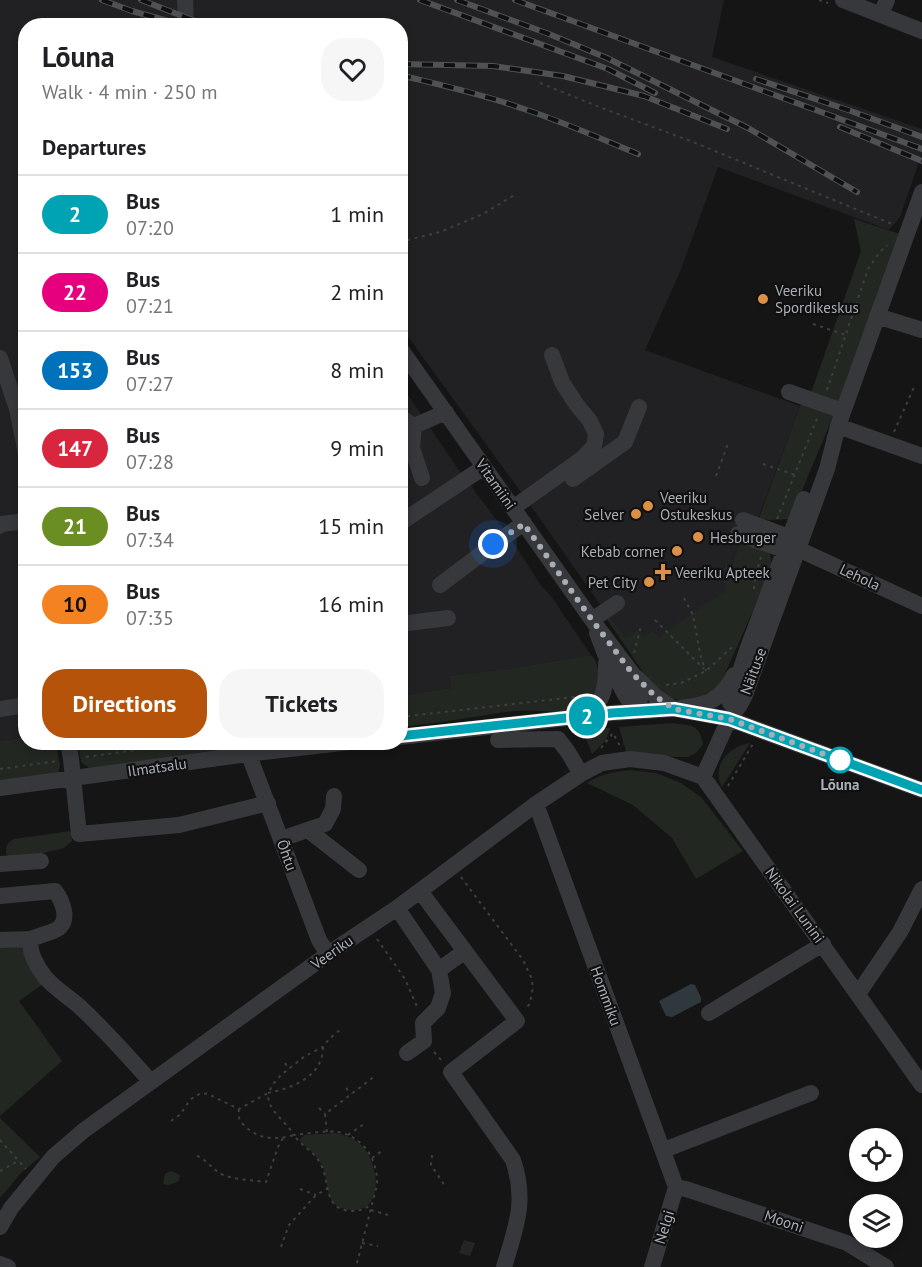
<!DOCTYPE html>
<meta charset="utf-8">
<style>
body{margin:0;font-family:"PT Sans",sans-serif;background:#f6f6f6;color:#202124;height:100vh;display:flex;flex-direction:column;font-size:22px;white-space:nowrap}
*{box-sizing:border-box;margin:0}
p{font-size:20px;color:#757577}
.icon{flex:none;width:33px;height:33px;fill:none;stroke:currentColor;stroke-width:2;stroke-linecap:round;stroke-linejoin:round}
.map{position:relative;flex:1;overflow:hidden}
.details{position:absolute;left:18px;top:18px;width:390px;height:732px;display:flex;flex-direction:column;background:#fff;border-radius:24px;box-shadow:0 3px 9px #0003}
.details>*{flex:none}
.badge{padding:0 12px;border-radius:20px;font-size:21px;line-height:39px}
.tools{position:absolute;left:849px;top:1128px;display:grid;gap:12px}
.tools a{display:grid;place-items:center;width:54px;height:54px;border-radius:50%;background:#fff;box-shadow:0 3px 9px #0003;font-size:30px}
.you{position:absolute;width:30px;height:30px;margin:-15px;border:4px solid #fff;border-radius:50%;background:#1a73e8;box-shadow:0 0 0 9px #1a73e833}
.map>.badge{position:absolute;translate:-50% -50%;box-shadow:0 0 0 3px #fff}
h2{padding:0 24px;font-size:22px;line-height:54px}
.round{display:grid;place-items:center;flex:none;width:63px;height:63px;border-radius:24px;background:#f6f6f6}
.overview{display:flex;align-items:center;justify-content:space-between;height:102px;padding:0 24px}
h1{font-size:28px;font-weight:800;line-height:45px}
.action{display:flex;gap:12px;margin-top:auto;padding:12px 24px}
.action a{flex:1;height:69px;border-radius:24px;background:#b45309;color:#fff;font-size:24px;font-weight:800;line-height:69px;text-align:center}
.action a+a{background:#f6f6f6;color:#202124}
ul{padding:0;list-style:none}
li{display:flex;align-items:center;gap:18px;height:78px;padding:0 24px;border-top:2px solid #e0e0e0}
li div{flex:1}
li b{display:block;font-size:22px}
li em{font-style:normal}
li .badge{min-width:66px;font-weight:700;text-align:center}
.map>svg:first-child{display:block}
.built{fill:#212123}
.green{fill:#222821}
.water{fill:#2f393d}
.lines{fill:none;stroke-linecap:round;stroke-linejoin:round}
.path{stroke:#3c3f42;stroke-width:2;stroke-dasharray:3 4.5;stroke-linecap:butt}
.minor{stroke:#36383b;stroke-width:16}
.rail-casing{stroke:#4f5255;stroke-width:6}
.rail{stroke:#101011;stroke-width:4;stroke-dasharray:11;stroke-linecap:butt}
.line-casing{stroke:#fff;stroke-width:14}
.line{stroke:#00a3b4;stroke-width:9}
.walk{stroke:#a8aeb5;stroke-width:6;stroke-dasharray:0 10.8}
.poi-dot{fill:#dc8f47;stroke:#101011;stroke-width:2}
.stop-dot{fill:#fff;stroke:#00a3b4;stroke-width:3}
.labels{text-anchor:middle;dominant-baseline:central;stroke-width:4.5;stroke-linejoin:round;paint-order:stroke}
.poi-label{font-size:15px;fill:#a8aeb5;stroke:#101011;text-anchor:start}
.street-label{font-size:15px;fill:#a8aeb5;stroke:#101011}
.stop-label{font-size:15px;font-weight:bold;fill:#a8aeb5;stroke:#101011}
</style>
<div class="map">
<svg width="922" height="1267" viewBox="0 0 922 1267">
<rect width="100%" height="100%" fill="#151516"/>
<path class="built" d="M0,0H724L712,57L922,129V153L900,217L889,230L718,167L680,272L645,350L800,406L749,543L739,546L729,573L723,581L727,590L657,638L643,637L625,640L538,516L401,327L400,26H26V737L0,741Z
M400,383L456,466L511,539L542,587L551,596L591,655L514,668L451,676V688L401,696Z"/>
<path class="green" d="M854,219L900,234L840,400L790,519L769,520L759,518L800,406L812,390L861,251Z
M749,543L770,554L772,568L718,689L692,701L672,699L654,688L606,618L609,616L625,639L638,631L643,637L652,631L658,637L726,590L723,582L729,573L739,546Z
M591,655C605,668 598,703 579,709C563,714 537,710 519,711C504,711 489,715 474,717C449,721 425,724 401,727L400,696L451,688L450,676L514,668Z
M672,723C691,726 699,723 703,744L697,752L688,757H672L655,754L626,752L619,727Z
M582,728H610L606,740L592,754Z
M25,737L26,742L56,743L60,766L58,772L0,781V741Z
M78,743H236L231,748L89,768L81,762Z
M750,743L722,787C711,764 729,747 750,743Z
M630,770L656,773L681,783L701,797L743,851L696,879L672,838L633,805L587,783C600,774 614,772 630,770Z
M71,831L72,841L64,848L40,854L8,856L6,853C6,846 7,842 14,839Z
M31,939L43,984L19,1001L62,1061L0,1116V940Z
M0,1118L40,1157L21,1173L0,1198Z
M335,1133C347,1135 356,1139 364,1148C378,1164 385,1211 352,1210C348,1210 343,1209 339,1207C325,1200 328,1177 322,1165C317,1155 309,1149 300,1142V1139L305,1135Z
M171,1171L180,1175L179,1181L169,1185L163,1184L165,1174Z
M464,1240L475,1243L470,1256L459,1253Z"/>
<path class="water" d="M691,984L695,985L701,998V1002L672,1017L666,1016L659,1001Z"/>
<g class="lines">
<path class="path" d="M819,0L828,3
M540,83L602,108L693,142L892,224
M400,242L440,232L483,214L516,194
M813,324L846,335
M827,390L868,269L879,253L887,245
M894,432L915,385
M763,464L795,475
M716,476L729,441
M777,519L818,416
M726,568L754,577
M607,588L623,577
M754,589L755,577L761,557
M684,598L693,615L701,658L706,671
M655,620L704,669
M634,653L641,626
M666,685L681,683L706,671L732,647
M400,717L583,696
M601,748L613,733L620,746
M86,757L193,742
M0,769L57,761
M728,786L754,742
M461,877L523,960L531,977L533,987L530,1003L526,1009
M377,939L405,979L418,1009
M323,1047C323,1077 292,1088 268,1093C267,1111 286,1121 294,1135C306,1134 326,1130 338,1132C364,1137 378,1160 377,1185L356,1267
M434,1052L442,1061
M285,1063L289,1069
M346,1088L351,1094
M319,1108L325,1114
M239,1109C238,1117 239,1121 245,1126C259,1140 276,1140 294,1135C301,1146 314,1151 320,1163C331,1182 322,1209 351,1211C360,1211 366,1209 373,1203
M171,1121L181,1114L185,1107L191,1099L201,1093L208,1094L239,1109L268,1093L274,1083L281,1075L305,1056L323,1047L329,1039L341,1029
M327,1132L325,1114L375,1076
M348,1135L364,1124
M0,1140L26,1169
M432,1155L431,1165L445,1186
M197,1156C206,1159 212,1169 221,1174C234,1180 252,1180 266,1182L278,1147L283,1138
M372,1158L383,1150
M0,1171L18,1161
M300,1189L316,1195
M371,1210L388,1215
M362,1243L378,1246
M281,1247L289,1225L316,1195L327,1189"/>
<path class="minor" d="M185,0L186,26
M843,0L922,31
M881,14L887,0
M922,192L838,426L827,469L745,695L740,705L729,719L703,777L922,1085
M877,316L922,330
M400,348L592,620L632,673L639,690L640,699L635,711
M0,358L17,409L26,454
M789,392L843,411
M400,417L414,426L446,412
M414,426L412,448L422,478
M838,426L922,456
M573,479L625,442L639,407
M513,508L583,458L594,446L596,434L590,421L576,404L562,382L552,355
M743,520L789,537L795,546
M400,523L484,467
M0,526L1,524L26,521
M738,534L784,550L798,549L922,606
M440,585L493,545L524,523
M592,620L617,603
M400,624L448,618
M597,633C607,661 619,686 635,711
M636,677L655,696L674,709C705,705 719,704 734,675
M730,703L747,650L804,499
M0,709L26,705
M579,716C584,713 592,709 596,705C606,695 606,676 606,663
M400,737L612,713L674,709L729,719L922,790
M498,740L558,739L568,752L581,774
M68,742L71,759L79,834L179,825L268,803
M244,742L319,940L328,954
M0,788L248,754L350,742
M536,804L676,1187
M308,830L359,870
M281,839L325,824L333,809L334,796
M0,864L41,861
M420,891L517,1021L451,1072L513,1160C527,1201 516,1227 504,1267
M0,896L55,891C62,900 70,919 59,928C52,933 39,935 31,939C28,951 37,967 45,977C54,988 69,997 80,1007C105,1030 128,1056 151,1082
M397,908L439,970L443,993L438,1008L423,1023L424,1041L407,1053
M0,940L31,939
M439,970L465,951
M858,994L900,932L922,889
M709,1013L823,944
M664,1150L811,1093
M676,1187L686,1189L847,1243L886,1267
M0,1227L11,1208L53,1157L83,1131L328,954L397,908L536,804L581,774L602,763L630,759L664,763L703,777
M0,1264L8,1267
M652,1267L676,1187"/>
<defs>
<path id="rail" d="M102,0L132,11L186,26
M141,0L208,26
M420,0L608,69L655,93
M457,0L549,34L607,58L748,128L857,192
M515,0L922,149
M400,64L493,66L563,76L644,96L727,129
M400,75C441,85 482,94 521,108C561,121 599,138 638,154
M756,79L848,110L922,137
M840,127L922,161"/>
</defs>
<use href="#rail" class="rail-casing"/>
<use href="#rail" class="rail"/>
</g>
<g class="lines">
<defs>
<path id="line" d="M400,736L612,713L674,709L729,719L922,790"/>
</defs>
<use href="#line" class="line-casing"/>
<use href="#line" class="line"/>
<path class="walk" d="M493,544L524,524L592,620L632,673L655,696L674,709L729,719L843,761L840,760"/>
</g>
<g class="poi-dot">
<circle cx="763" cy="299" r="6"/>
<circle cx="648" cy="506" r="6"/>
<circle cx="636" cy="514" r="6"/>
<circle cx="698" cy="537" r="6"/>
<circle cx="677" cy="551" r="6"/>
<path d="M660 563h6v6h6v6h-6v6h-6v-6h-6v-6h6z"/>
<circle cx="649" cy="582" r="6"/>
</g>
<circle class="stop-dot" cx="840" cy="760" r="12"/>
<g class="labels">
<g class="poi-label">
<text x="775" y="290">Veeriku<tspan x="775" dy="17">Spordikeskus</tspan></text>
<text x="660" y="497">Veeriku<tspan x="660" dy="17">Ostukeskus</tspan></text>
<text x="624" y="514" text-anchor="end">Selver</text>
<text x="710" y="537">Hesburger</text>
<text x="665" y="551" text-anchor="end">Kebab corner</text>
<text x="675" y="572">Veeriku Apteek</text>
<text x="637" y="582" text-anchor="end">Pet City</text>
</g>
<g class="street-label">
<text transform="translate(496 484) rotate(55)">Vitamiini</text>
<text transform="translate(860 577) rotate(25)">Lehola</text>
<text transform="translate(753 671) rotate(-70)">Näituse</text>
<text transform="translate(157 767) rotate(-8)">Ilmatsalu</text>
<text transform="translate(287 855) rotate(70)">Õhtu</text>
<text transform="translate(795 905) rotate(54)">Nikolai Lunini</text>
<text transform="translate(332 952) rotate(-35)">Veeriku</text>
<text transform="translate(606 996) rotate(70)">Hommiku</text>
<text transform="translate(784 1221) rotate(19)">Mooni</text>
<text transform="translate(664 1227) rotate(-73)">Nelgi</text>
</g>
<g class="stop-label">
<text x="840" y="784">Lõuna</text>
</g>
</g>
</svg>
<div class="tools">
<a><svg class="icon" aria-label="locate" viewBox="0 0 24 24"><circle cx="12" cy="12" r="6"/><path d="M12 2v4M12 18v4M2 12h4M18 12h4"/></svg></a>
<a><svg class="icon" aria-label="layers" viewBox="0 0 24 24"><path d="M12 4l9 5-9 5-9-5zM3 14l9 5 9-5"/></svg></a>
</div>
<div class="you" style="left:493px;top:544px"></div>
<b class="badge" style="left:587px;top:716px;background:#00a3b4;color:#fff">2</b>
<section class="details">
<div class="overview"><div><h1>Lõuna</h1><p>Walk · 4 min · 250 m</p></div><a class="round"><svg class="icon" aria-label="heart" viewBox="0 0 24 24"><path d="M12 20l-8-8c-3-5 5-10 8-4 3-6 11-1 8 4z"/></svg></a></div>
<h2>Departures</h2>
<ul>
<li><span class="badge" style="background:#00a3b4;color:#fff">2</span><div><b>Bus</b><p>07:20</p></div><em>1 min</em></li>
<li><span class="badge" style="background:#e6007e;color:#fff">22</span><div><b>Bus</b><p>07:21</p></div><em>2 min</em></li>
<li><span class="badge" style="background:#0072bc;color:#fff">153</span><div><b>Bus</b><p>07:27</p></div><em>8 min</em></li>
<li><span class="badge" style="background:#d7263d;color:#fff">147</span><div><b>Bus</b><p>07:28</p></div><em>9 min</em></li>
<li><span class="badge" style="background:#6b8e23;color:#fff">21</span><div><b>Bus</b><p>07:34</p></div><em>15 min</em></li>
<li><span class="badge" style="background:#f58220;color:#111">10</span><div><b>Bus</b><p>07:35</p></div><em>16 min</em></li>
</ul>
<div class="action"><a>Directions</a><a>Tickets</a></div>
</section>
</div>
